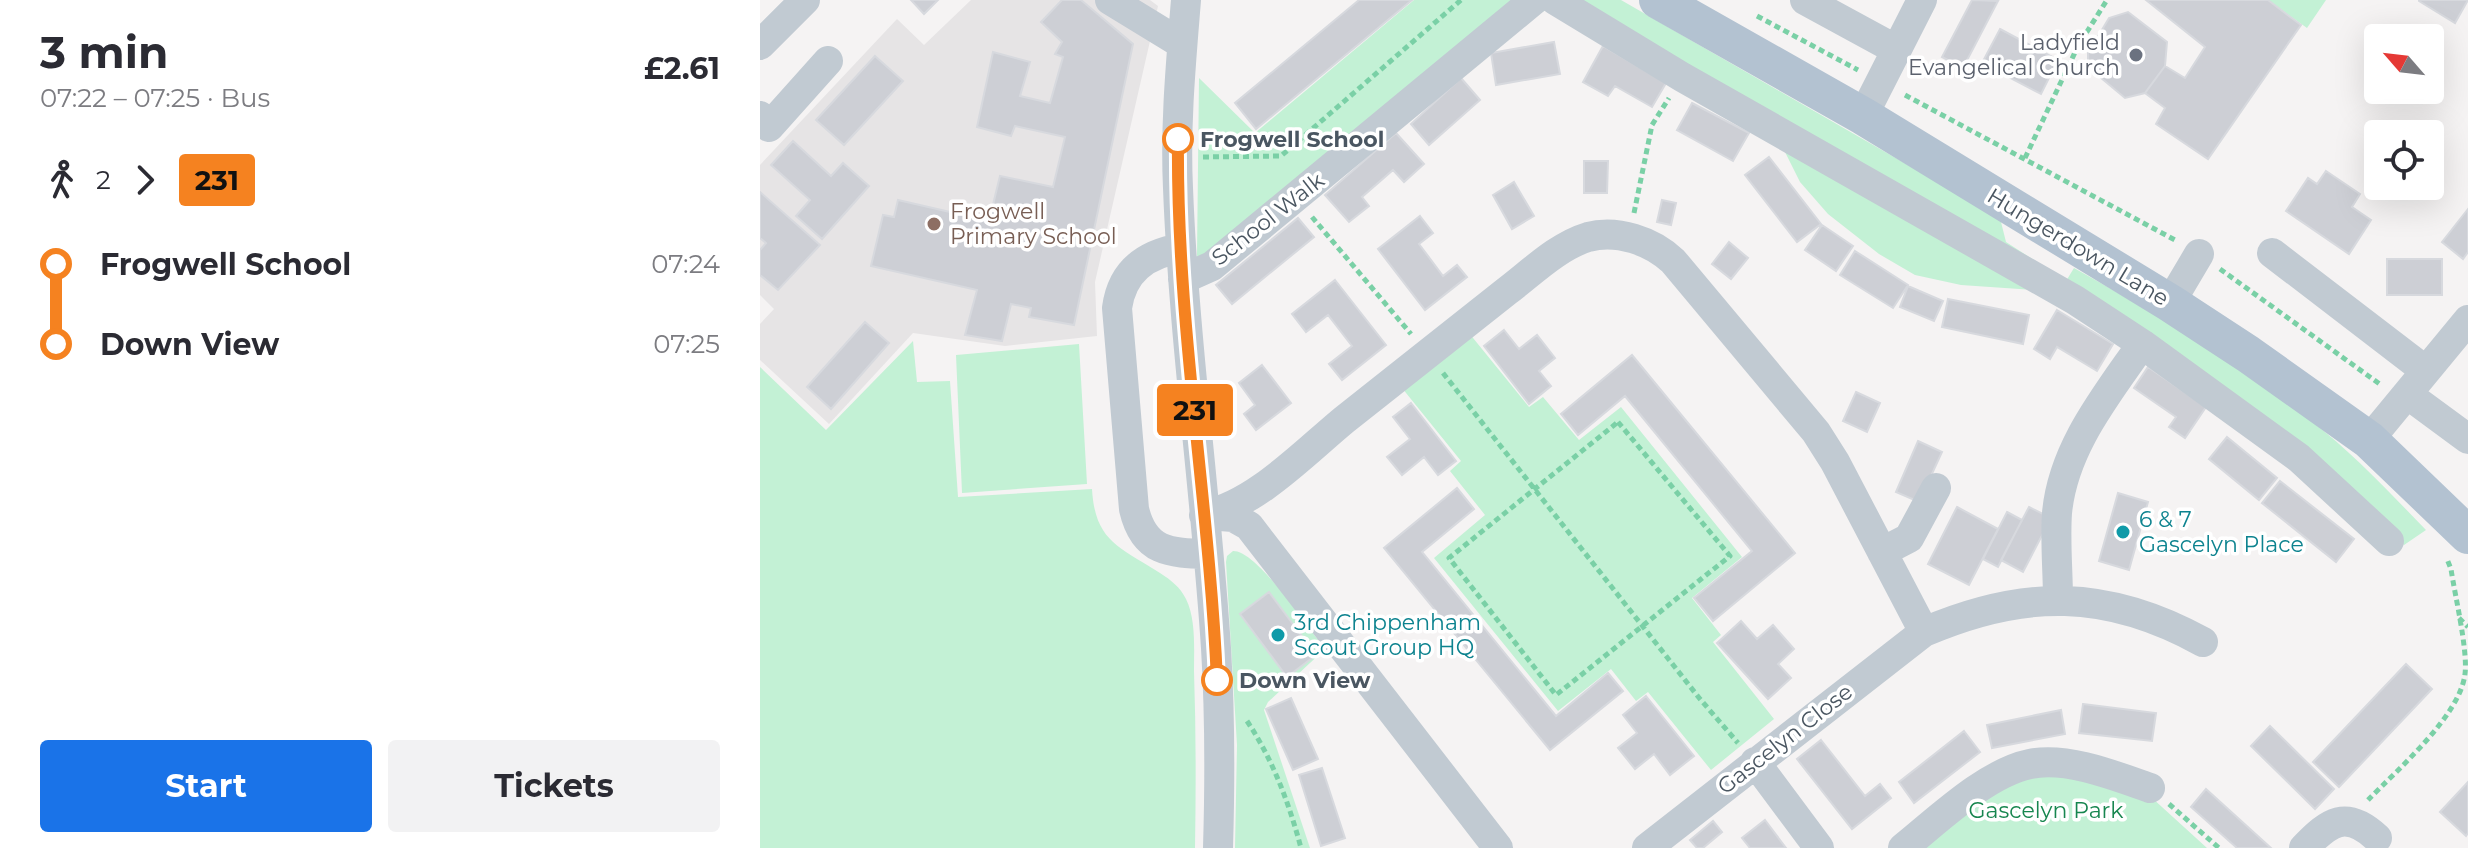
<!DOCTYPE html>
<meta charset="utf-8">
<style>
body{margin:0;font-family:Montserrat,sans-serif;background:#f2f2f3;color:#2b2b33;height:100vh;display:flex;flex-direction:column;font-size:30px;white-space:nowrap}
*{box-sizing:border-box;margin:0}
p{font-size:26px;color:#7c7c81}
.icon{flex:none;width:44px;height:44px;fill:none;stroke:currentColor;stroke-width:2;stroke-linecap:round;stroke-linejoin:round}
.map{position:relative;flex:1;overflow:hidden}
.details{display:flex;flex-direction:column;background:#fff;width:760px}
.details>*{flex:none}
.badge{padding:0 16px;border-radius:6px;font-size:28px;line-height:52px}
.needle{width:52px;rotate:298deg}
.fabs{position:absolute;left:1604px;top:24px;display:grid;gap:16px}
.fabs a{display:grid;place-items:center;width:80px;height:80px;border-radius:8px;background:#fff;box-shadow:0 8px 32px #0002;font-size:40px}
.map>.badge{position:absolute;translate:-50% -50%;box-shadow:0 0 0 4px #fff}
.legs{display:flex;align-items:center;gap:12px;height:88px;padding:0 40px;font-size:26px}
.legs p{margin-inline-start:auto}
.head{display:flex;align-items:center;justify-content:space-between;height:136px;padding:0 40px}
h1{font-size:44px;font-weight:700;line-height:60px}
.button{display:flex;gap:16px;margin-top:auto;padding:16px 40px}
.button a{flex:1;height:92px;border-radius:8px;background:#1a73e8;color:#fff;font-size:32px;font-weight:700;line-height:92px;text-align:center}
.button a+a{background:#f2f2f3;color:#2b2b33}
ul{padding:0 40px;list-style:none}
li{display:flex;align-items:center;gap:28px;height:80px;font-size:30px}
li i{display:grid;place-items:center;width:12px;height:100%;margin:0 10px;background:currentColor}
li i::after{content:'';width:20px;height:20px;margin:-10px;border:6px solid;border-radius:50%;background:#fff}
li p{margin-inline-start:auto}
li:first-child i{background:linear-gradient(#0000 50%,currentColor 0)}
li:last-child i{background:linear-gradient(currentColor 50%,#0000 0)}
main{display:flex;flex:1;min-height:0}
.map>svg:first-child{display:block}
.education{fill:#e6e4e5}
.green{fill:#c3f1d5}
.building{fill:#cdcfd5;stroke:#d7d9de;stroke-width:2}
.lines{fill:none;stroke-linecap:round;stroke-linejoin:round}
.path{stroke:#7ad0a6;stroke-width:5;stroke-dasharray:6 4;stroke-linecap:butt}
.minor{stroke:#c1cad2;stroke-width:30}
.major{stroke:#b3c2d1;stroke-width:38}
.line-1-casing{stroke:#fff;stroke-width:18}
.line-1{stroke:#f58220;stroke-width:12}
.worship-dot{fill:#6b7280;stroke:#fff;stroke-width:3}
.stop-1-dot{fill:#fff;stroke:#f58220;stroke-width:4}
.education-dot{fill:#8d6e63;stroke:#fff;stroke-width:3}
.culture-dot{fill:#0f9aa8;stroke:#fff;stroke-width:3}
.labels{text-anchor:middle;dominant-baseline:central;stroke-width:7;stroke-linejoin:round;paint-order:stroke}
.worship-label{font-size:22px;fill:#5b616d;stroke:#fff;text-anchor:end}
.stop-label{font-size:22px;font-weight:bold;fill:#4a5661;stroke:#fff;text-anchor:start}
.education-label{font-size:22px;fill:#785e54;stroke:#fff;text-anchor:start}
.street-label{font-size:22px;fill:#4a5661;stroke:#fff}
.culture-label{font-size:22px;fill:#0d838f;stroke:#fff;text-anchor:start}
.park-label{font-size:22px;fill:#17864f;stroke:#fff}
</style>
<main>
<section class="details">
<div class="head"><div><h1>3 min</h1><p>07:22 – 07:25 · Bus</p></div><b>£2.61</b></div>
<div class="legs"><svg class="icon" aria-label="walk" viewBox="0 0 24 24"><circle cx="13" cy="4" r="2"/><path d="M13 8l-2 6 4 7M11 14l-3 7M7 12l3-4h3l4 4"/></svg>2<svg class="icon" aria-label="forward" viewBox="0 0 24 24"><path d="M9 5l7 7-7 7"/></svg><b class="badge" style="background:#f58220;color:#111">231</b></div>
<ul>
<li><i style="color:#f58220"></i><b>Frogwell School</b><p>07:24</p></li>
<li><i style="color:#f58220"></i><b>Down View</b><p>07:25</p></li>
</ul>
<div class="button"><a>Start</a><a>Tickets</a></div>
</section>
<div class="map">
<svg width="1708" height="848" viewBox="0 0 1708 848">
<rect width="100%" height="100%" fill="#f5f3f3"/>
<path class="education" d="M211,0H390L398,6L335,282L337,336L245,346L153,333L69,424L0,360V324L14,309L0,295V165L137,19L164,45Z"/>
<path class="green" d="M654,0H861L1240,218L1246,242L1294,273L1274,290L1201,285L1155,275L1119,254L1068,214L1040,182L1019,140L790,8L753,27L442,283L437,255L439,78L495,133Z
M1508,0H1566L1547,28Z
M1314,268C1396,314 1477,363 1551,421C1593,453 1629,492 1666,530L1644,545L1545,457L1303,286Z
M709,333L769,407L783,397L819,440L861,407L982,557L932,598L961,635L953,642L1014,719L951,770L888,692L876,701L851,669L798,711L674,558L725,515L690,471L701,461L642,388Z
M153,341L157,382L190,381L198,497L332,489C335,542 360,547 400,573C411,580 420,587 426,599C436,619 434,648 434,671C436,730 436,789 435,848H0V367L66,430Z
M319,344L327,484L202,493L196,355Z
M473,551C497,550 548,628 565,649L508,702L504,710L550,848H475L477,745L466,562L467,556Z
M1277,770L1391,797L1447,848H1159L1246,778Z"/>
<path class="building" d="M151,0H178L164,14Z
M302,0H321L373,44L314,325L269,317L271,308L251,304L242,341L205,335L217,290L111,266L123,215L134,217L138,200L229,221L240,176L293,187L305,137L255,126L251,136L217,127L233,52L270,62L260,96L290,103L303,57L295,54L302,42L281,22Z
M599,0H652L496,129L475,103Z
M1212,0L1238,1L1203,68L1182,57Z
M1386,0H1508L1541,25L1448,159L1396,124L1405,108L1385,93L1405,66L1425,78L1445,47Z
M1708,0L1695,23L1659,1V0Z
M1368,12L1407,42L1405,66L1385,93L1365,98L1328,67V53L1349,18Z
M1240,29L1298,60L1281,94L1222,63Z
M794,42L800,74L736,85L731,53Z
M843,46L906,83L892,107L855,86L848,96L823,82Z
M115,56L143,81L84,145L56,120Z
M701,78L720,100L669,145L651,124Z
M932,103L989,133L973,161L917,130Z
M636,133L664,164L644,182L633,170L602,197L609,206L589,222L565,195Z
M33,141L71,176L83,163L109,186L62,239L36,216L50,200L11,165Z
M1009,157L1061,224L1037,242L985,175Z
M824,161H848L847,193H824Z
M1566,171L1600,194L1592,207L1611,220L1589,254L1526,211L1548,178L1557,184Z
M754,182L774,216L752,229L733,195Z
M0,192L60,245L18,290L0,275V250L6,243L0,238Z
M902,200L916,203L911,225L897,222Z
M1708,209V252L1703,259L1682,242Z
M660,216L673,233L659,244L683,276L697,265L707,277L665,310L618,249Z
M538,218L554,237L472,304L456,285Z
M1062,225L1093,246L1076,271L1045,250Z
M969,242L988,258L971,279L952,264Z
M1095,251L1148,285L1133,308L1080,275Z
M1627,259H1682V295H1627Z
M575,280L626,345L582,380L569,364L592,346L568,315L546,332L532,314Z
M1148,286L1183,301L1174,321L1140,307Z
M1188,299L1269,315L1263,344L1182,327Z
M1297,310L1353,344L1337,371L1297,347L1290,359L1274,349Z
M105,322L129,343L71,409L47,387Z
M744,330L759,349L777,335L795,358L779,371L791,386L769,404L724,346Z
M872,355L1035,553L953,621L934,598L992,551L865,396L818,435L801,414Z
M502,365L531,403L496,430L484,414L495,405L479,383Z
M1388,367L1446,407L1425,438L1409,427L1416,417L1374,388Z
M1096,392L1120,403L1107,432L1083,421Z
M651,403L696,461L678,475L664,457L642,475L627,457L650,439L633,417Z
M1467,437L1517,478L1499,500L1449,459Z
M1158,441L1182,452L1159,502L1136,492Z
M1520,481L1594,539L1576,562L1502,503Z
M697,488L714,509L662,552L796,716L848,673L863,691L790,750L624,548Z
M1358,493L1388,502L1369,570L1339,561Z
M1197,507L1238,529L1209,585L1168,564Z
M1269,507L1291,518L1263,572L1241,560Z
M1247,512L1262,520L1238,567L1223,559Z
M509,592L556,655L527,677L480,614Z
M981,621L997,639L1013,625L1034,649L1018,664L1031,678L1008,699L957,643Z
M1646,664L1672,689L1579,787L1553,762Z
M886,696L934,756L910,775L894,754L875,769L858,748L877,733L863,715Z
M531,698L558,759L533,770L506,709Z
M1323,704L1396,713L1392,741L1319,733Z
M1301,710L1305,734L1232,748L1227,725Z
M1510,726L1574,789L1555,809L1491,746Z
M1204,731L1220,752L1154,803L1139,782Z
M1061,740L1105,796L1120,784L1131,798L1092,829L1037,759Z
M562,768L585,838L561,846L539,775Z
M1708,782V833L1706,836L1680,812Z
M1446,789L1511,848H1477L1431,807Z
M1005,820L1026,848H990L982,838Z
M953,821L962,832L943,848H937L930,840Z"/>
<g class="lines">
<path class="path" d="M997,16L1098,70
M1145,95L1415,240
M443,157L521,156L701,0
M1265,158L1318,46L1347,0
M874,213L892,125L909,98
M552,217L651,334
M1460,269L1621,385
M683,373L940,699L978,743
M858,422L970,556L796,695L689,558Z
M1699,618L1708,627
M487,721C513,760 529,803 541,848
M1608,800C1637,770 1700,716 1705,674C1708,650 1695,596 1691,569L1687,559
M1409,804L1459,848"/>
<path class="minor" d="M350,0L422,44
M426,0C421,62 415,125 418,188C424,342 446,494 456,648C460,714 460,781 458,848
M795,0L922,77L1315,300L1382,344L1539,458L1629,541
M1045,0L1135,49
M0,45L45,0
M0,116L9,127L68,61
M1103,116L1162,0
M421,248C386,254 362,271 357,308L374,509C384,552 409,553 448,554
M1512,253L1666,371
M423,279L452,266L774,0
M1410,303L1439,254
M1647,394L1708,439
M1609,440L1708,320
M444,515C495,505 544,453 584,420C638,377 693,334 747,291C772,272 798,246 828,237C857,229 892,241 913,261L1056,432L1075,462L1164,632
M448,515L473,517L489,526L738,848
M1122,552L1149,538L1176,488
M1298,600C1298,572 1295,542 1297,513C1303,448 1346,396 1382,344
M995,762L1059,848
M887,848L1164,632C1264,589 1347,589 1443,642
M1143,848C1178,820 1226,773 1270,764C1306,756 1356,776 1390,788
M1544,848C1569,822 1586,809 1617,838"/>
<path class="major" d="M898,0L1103,116L1410,303L1488,354L1609,440L1708,535"/>
</g>
<g class="lines">
<defs>
<path id="line-1" d="M418,139C416,320 449,500 457,680"/>
</defs>
<use href="#line-1" class="line-1-casing"/>
<use href="#line-1" class="line-1"/>
</g>
<circle class="worship-dot" cx="1376" cy="55" r="8"/>
<g class="stop-1-dot">
<circle cx="418" cy="139" r="14"/>
<circle cx="457" cy="680" r="14"/>
</g>
<circle class="education-dot" cx="174" cy="224" r="8"/>
<g class="culture-dot">
<circle cx="1363" cy="532" r="8"/>
<circle cx="518" cy="635" r="8"/>
</g>
<g class="labels">
<g class="worship-label">
<text x="1360" y="42">Ladyfield<tspan x="1360" dy="25">Evangelical Church</tspan></text>
</g>
<g class="stop-label">
<text x="440" y="139">Frogwell School</text>
<text x="479" y="680">Down View</text>
</g>
<g class="education-label">
<text x="190" y="211">Frogwell<tspan x="190" dy="25">Primary School</tspan></text>
</g>
<g class="street-label">
<text transform="translate(508 219) rotate(-38)">School Walk</text>
<text transform="translate(1318 247) rotate(31)">Hungerdown Lane</text>
<text transform="translate(1025 739) rotate(-38)">Gascelyn Close</text>
</g>
<g class="culture-label">
<text x="1379" y="519">6 &amp; 7<tspan x="1379" dy="25">Gascelyn Place</tspan></text>
<text x="534" y="622">3rd Chippenham<tspan x="534" dy="25">Scout Group HQ</tspan></text>
</g>
<g class="park-label">
<text x="1286" y="810">Gascelyn Park</text>
</g>
</g>
</svg>
<div class="fabs">
<a><svg class="needle" viewBox="-14 -14 28 28"><path d="M0-13l5 13h-10z" fill="#e53935"/><path d="M0 13l5-13h-10z" fill="#7c7c81"/></svg></a>
<a><svg class="icon" aria-label="locate" viewBox="0 0 24 24"><circle cx="12" cy="12" r="6"/><path d="M12 2v4M12 18v4M2 12h4M18 12h4"/></svg></a>
</div>
<b class="badge" style="left:435px;top:410px;background:#f58220;color:#111">231</b>
</div>
</main>
